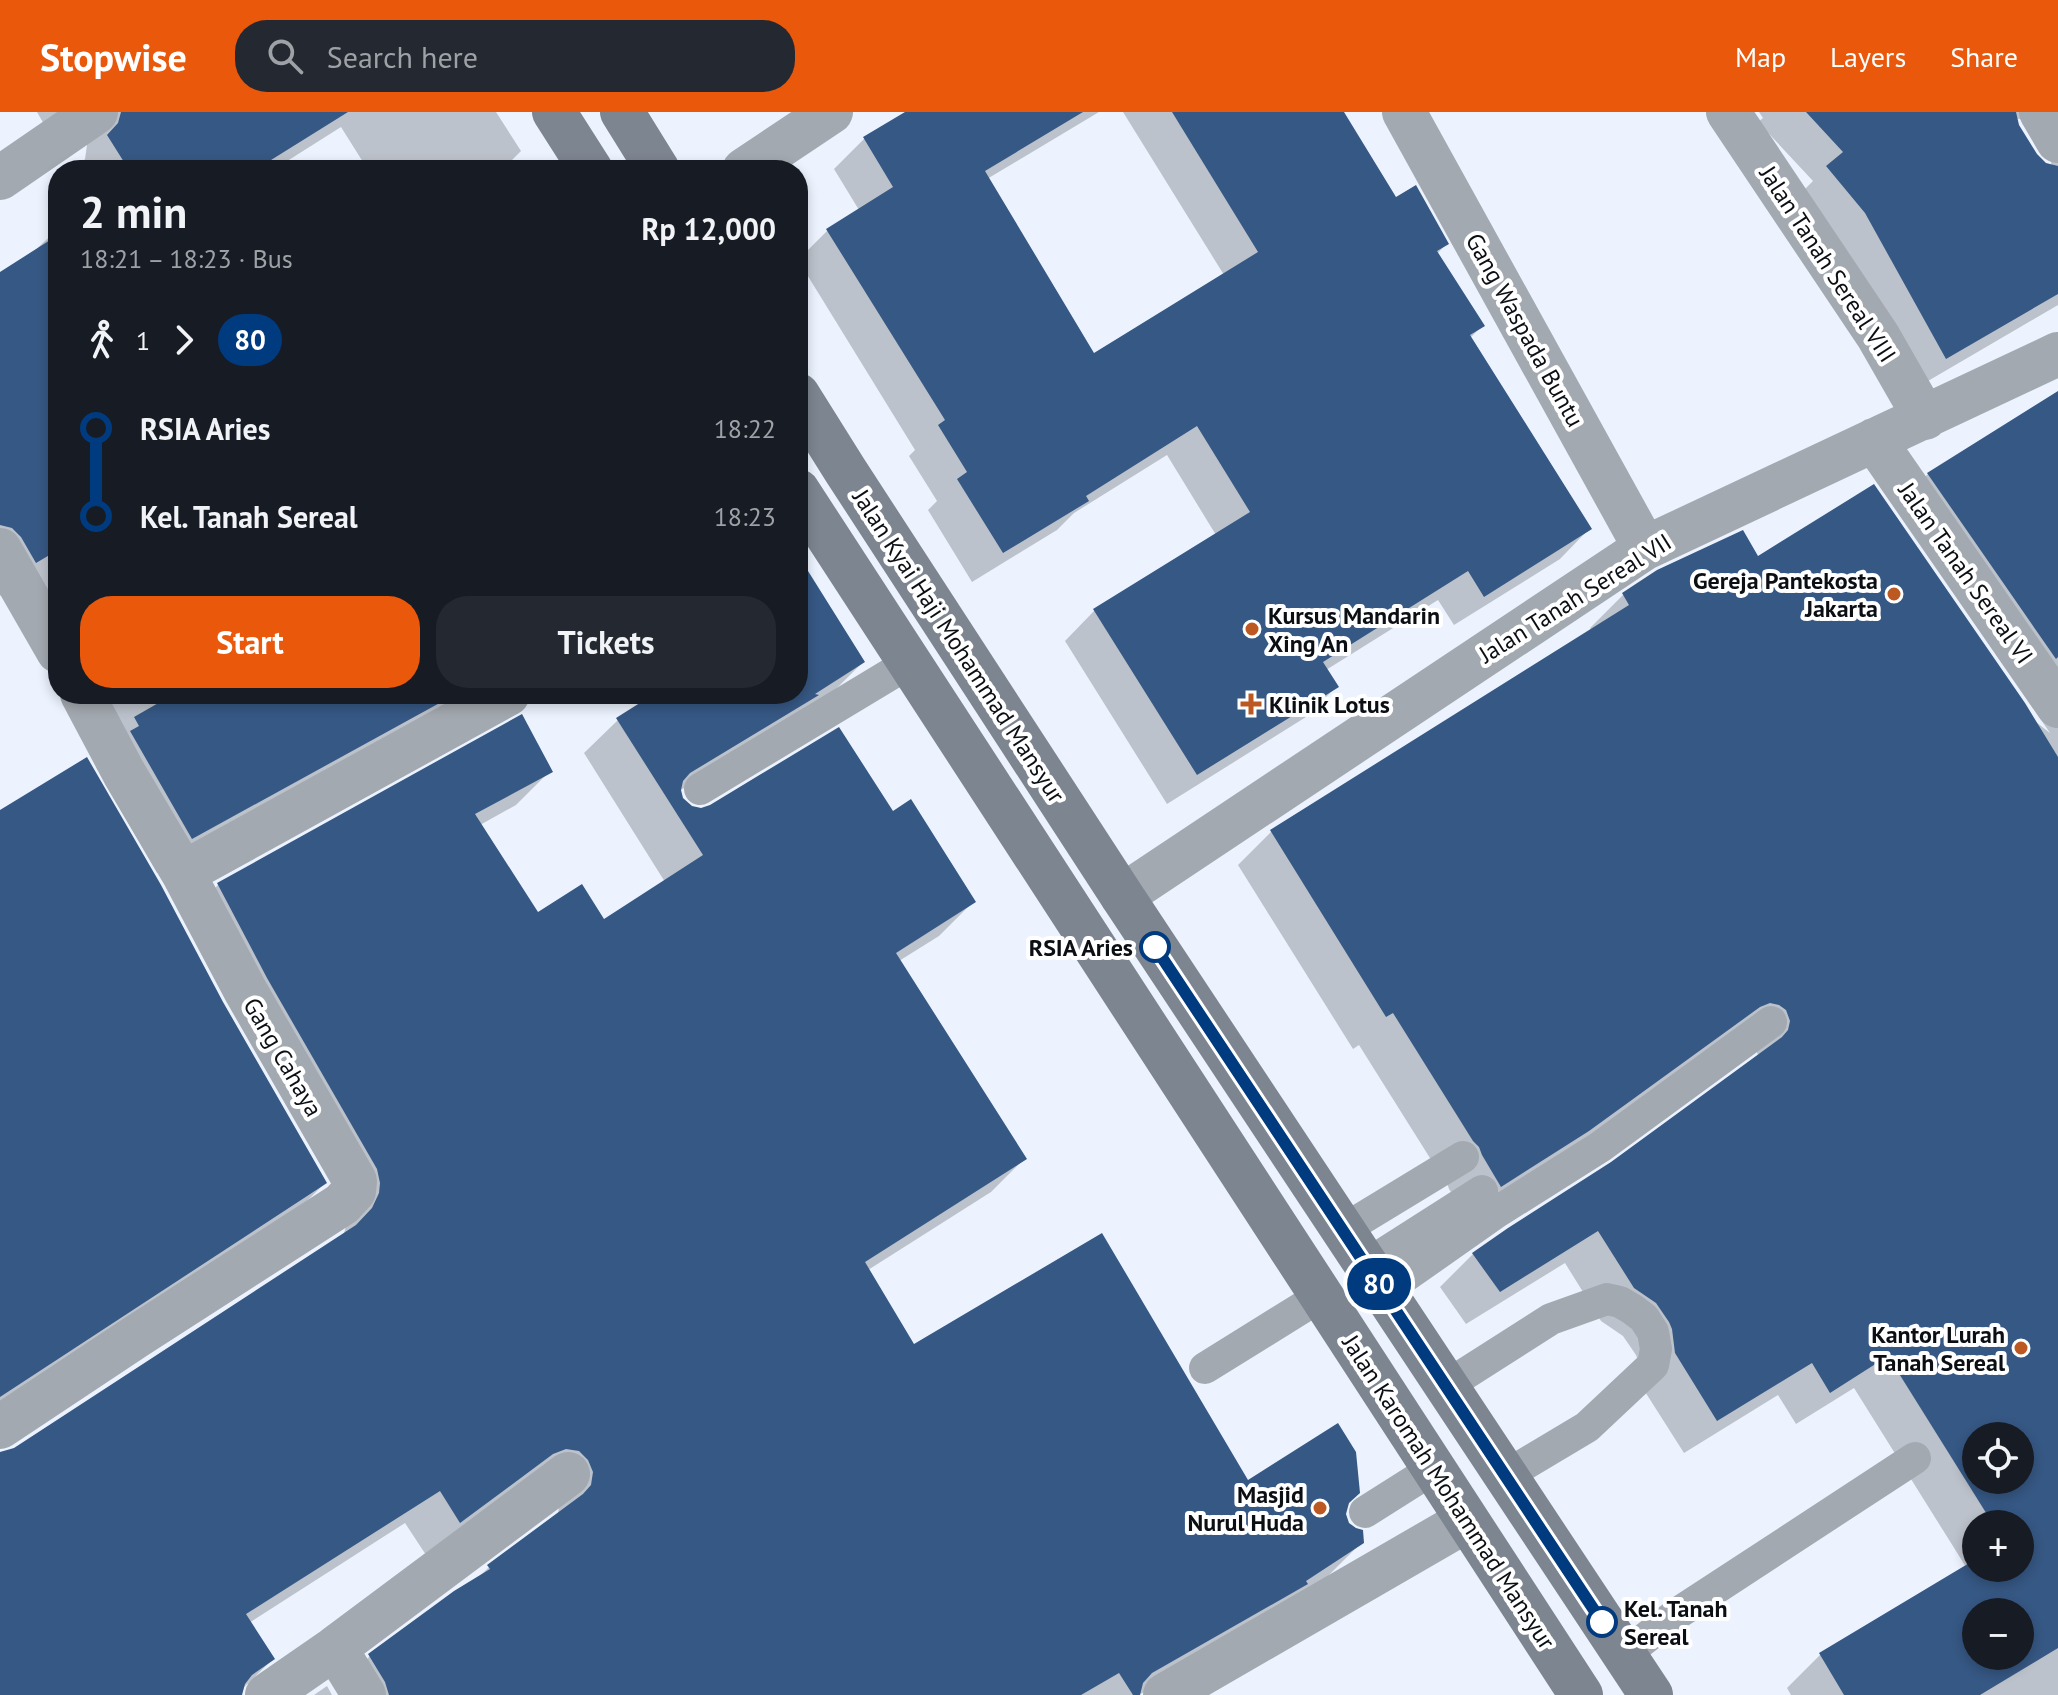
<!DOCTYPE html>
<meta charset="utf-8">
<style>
body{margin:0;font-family:"PT Sans",sans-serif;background:#242831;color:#f1f3f6;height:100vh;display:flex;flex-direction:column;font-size:30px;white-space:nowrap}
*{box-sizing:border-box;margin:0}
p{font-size:26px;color:#9ea1a6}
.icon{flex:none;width:44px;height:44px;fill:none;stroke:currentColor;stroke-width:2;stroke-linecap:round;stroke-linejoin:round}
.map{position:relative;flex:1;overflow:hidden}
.drawer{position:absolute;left:48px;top:48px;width:760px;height:544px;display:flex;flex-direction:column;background:#171b24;border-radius:32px;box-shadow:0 4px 12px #0003}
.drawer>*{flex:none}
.badge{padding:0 16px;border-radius:26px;font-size:28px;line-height:52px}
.buttons{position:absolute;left:1962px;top:1310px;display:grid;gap:16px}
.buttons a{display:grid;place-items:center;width:72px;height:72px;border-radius:50%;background:#171b24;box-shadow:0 4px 12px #0003;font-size:40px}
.map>.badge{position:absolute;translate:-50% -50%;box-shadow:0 0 0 4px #fff}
.legs{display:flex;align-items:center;gap:12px;height:88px;padding:0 32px;font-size:26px}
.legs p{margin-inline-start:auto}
.headline{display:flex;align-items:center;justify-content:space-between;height:136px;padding:0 32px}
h1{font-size:44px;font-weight:700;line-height:60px}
.action{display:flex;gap:16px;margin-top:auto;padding:16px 32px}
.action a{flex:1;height:92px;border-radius:32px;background:#ea580c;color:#fff;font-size:32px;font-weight:700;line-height:92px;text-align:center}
.action a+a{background:#242831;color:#f1f3f6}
ul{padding:0 32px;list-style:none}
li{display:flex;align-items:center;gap:28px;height:88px;font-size:30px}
li i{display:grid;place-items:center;width:12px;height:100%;margin:0 10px;background:currentColor}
li i::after{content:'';width:20px;height:20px;margin:-10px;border:6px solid;border-radius:50%;background:#171b24}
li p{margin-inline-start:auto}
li:first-child i{background:linear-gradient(#0000 50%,currentColor 0)}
li:last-child i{background:linear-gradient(currentColor 50%,#0000 0)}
header{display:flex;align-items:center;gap:48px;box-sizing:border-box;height:112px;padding:0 40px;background:#ea580c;color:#fff}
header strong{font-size:38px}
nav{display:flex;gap:44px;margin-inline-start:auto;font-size:28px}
.search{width:560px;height:72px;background:#242831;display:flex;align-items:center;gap:20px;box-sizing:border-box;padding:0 28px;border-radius:32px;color:#9ea1a6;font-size:30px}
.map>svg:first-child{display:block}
.shadow{fill:#0003;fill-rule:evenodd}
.building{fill:#365884;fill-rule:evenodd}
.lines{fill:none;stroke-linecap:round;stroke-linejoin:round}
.service{stroke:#a3a9b0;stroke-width:32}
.minor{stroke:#a3a9b0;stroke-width:44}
.tertiary{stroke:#a3a9b0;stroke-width:44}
.secondary{stroke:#7d8590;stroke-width:44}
.line-1-casing{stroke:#fff;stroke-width:18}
.line-1{stroke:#003b80;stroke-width:12}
.poi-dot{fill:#bc5822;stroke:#fff;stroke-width:3}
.stop-1-dot{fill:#fff;stroke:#003b80;stroke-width:4}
.labels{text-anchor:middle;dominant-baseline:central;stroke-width:8;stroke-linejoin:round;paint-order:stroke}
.street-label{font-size:24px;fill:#0b0f14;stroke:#fff}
.poi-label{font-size:24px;font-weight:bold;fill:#0b0f14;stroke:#fff;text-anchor:end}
.stop-label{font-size:24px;font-weight:bold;fill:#0b0f14;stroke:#fff;text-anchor:end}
</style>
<header>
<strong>Stopwise</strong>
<div class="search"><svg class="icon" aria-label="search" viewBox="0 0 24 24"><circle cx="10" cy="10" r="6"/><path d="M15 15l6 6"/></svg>Search here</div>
<nav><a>Map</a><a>Layers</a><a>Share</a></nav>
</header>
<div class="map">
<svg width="2058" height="1583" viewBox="0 0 2058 1583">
<rect width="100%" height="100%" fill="#ecf3fe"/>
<path class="shadow" d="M37,0H496L521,39L502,58H368L341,15L273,58H74L85,47L87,33L83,21L45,14Z
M909,0H1099L987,67L1094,244L1224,163L1123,0H1342L1396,87L1446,132L1437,142L1482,214L1470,226L1589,417L1560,447L1454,513L1438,488L1326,558L1336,575L1306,605L1167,692L1065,529L1094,499L1216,423L1167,343L1074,401L1057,418L972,470L928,398L937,389L909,344L915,338L798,148L828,118L859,98L834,57L864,27Z
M1759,0H2058V193L1916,276L1797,85L1813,69L1758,10L1763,6ZM2015,6L2024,8L2050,47L2052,54L2044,52L2035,43L2018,13Z
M58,117V532L20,473L1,484L0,483V162L30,143Z
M2058,281V1583H1791L1787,1576L1820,1543L1966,1455L1854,1276L1796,1312L1778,1283L1684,1341L1642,1275L1639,1251L1636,1243L1623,1224L1601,1209L1565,1151L1466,1212L1440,1175L1473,1142L1612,1052L1758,943L1754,933L1554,1052L1468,1106L1449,1077L1446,1068L1440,1062L1359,933L1353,937L1238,753L1271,720L1592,519L1590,516L1623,483L1658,460L1757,446L2036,610L2050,621L1895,395L1928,362ZM1976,1324H2020V1368H1976ZM1976,1412H2020V1456H1976ZM1976,1500H2020V1544H1976Z
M798,494L863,550L829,584L782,617L679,679L682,687L691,696L892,702L973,790L939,824L899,849L1025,1046L991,1080L868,1158L914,1235L1248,1370L1346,1391L1344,1402L1348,1412L1362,1430L1328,1464L1272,1505L1139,1583H339L336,1578L370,1544L476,1468L489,1455L558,1403L559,1393L426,1443L405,1411L249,1511L273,1547L241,1578V1583H0V1341L15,1338L343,1124L345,1118L347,1106L343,1091L184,807L218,773L521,605L550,659L516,693L480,713L538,802L603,809L665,770L584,641L618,608L658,582H798Z
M90,582H473L461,594L157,761L96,655Z
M0,701L222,891L325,1071L291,1105L0,1295Z
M327,1574L332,1583H314Z"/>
<path class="building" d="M121,0H348L255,58H129L107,23L118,11Z
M905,0H1083L985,59L1094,241L1258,140L1172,0H1344L1396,85L1416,73L1449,132L1437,139L1485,214L1470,223L1592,417L1484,485L1468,459L1323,550L1339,575L1197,663L1093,497L1250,400L1197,314L1086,384L1089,389L1003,441L957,367L967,360L938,313L945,308L826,117L893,75L863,25Z
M1806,0H2016L2019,13L2037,42L2046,51L2058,54V182L1946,247L1865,101L1826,54L1843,40Z
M58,123V438L36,451L21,425L12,416L0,413V160Z
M2058,279V545L2056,547L1927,361Z
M1874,372L2025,591L2058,645V1536L1980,1583H1844L1819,1541L1976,1447V1456H2020V1412H1993L1888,1244L1830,1281L1812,1251L1717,1309L1675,1241L1672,1217L1669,1210L1656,1191L1634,1176L1598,1119L1500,1180L1472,1141L1508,1116L1611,1050L1782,925L1788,918L1790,909L1786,898L1779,893L1770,891L1760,895L1589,1019L1501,1075L1482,1043L1479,1035L1473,1029L1393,901L1386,905L1270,718L1629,493L1622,481L1657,458L1743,418L1758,444ZM1976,1324H2020V1368H1976ZM1976,1500H2020V1544H1976Z
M798,443L865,550L815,582L819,583L690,661L683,669L681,678L683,686L692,694L701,696L710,693L839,615L893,699L911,687L976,790L896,841L1027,1047L865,1150L914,1232L1102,1121L1248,1368L1338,1311L1356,1340L1360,1381L1349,1391L1346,1402L1349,1411L1356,1416L1363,1418L1364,1431L1306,1469L1308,1472L1152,1561L1143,1571L1140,1583H1133L1119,1561L1081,1583H389L385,1570L368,1542L454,1479L490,1457L487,1453L583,1382L591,1373L593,1360L588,1348L579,1339L566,1337L553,1342L460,1411L440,1379L246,1502L275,1547L252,1563L245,1572L242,1583H0V1340L14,1336L356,1113L372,1096L379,1081L380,1071L377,1057L267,866L217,771L522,602L553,660L475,702L538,800L582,772L604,807L703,743L616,606L654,582H798Z
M174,582H456L192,727L130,619L139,614L134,605Z
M87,645L161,773L223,890L327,1071L0,1285V698Z"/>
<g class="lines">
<path class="service" d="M700,677L909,551
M1343,1118L1463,1045
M1366,1153L1482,1079
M1383,1180L1497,1100L1600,1035L1771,910
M1205,1256L1321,1184
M1446,1274L1551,1207L1607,1187L1620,1190L1632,1197L1644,1206L1653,1220L1656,1237L1653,1253L1587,1315L1505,1364
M1365,1400L1433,1357
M1624,1543L1675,1503L1915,1346"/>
<path class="minor" d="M1404,0L1645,436
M1728,0L1878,224L1925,306
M2041,0L2058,29
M744,58L831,0
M1874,328L2058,594
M0,438L58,539
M82,582L124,661L183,761
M1122,784L1645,436L2058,242
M0,1315L137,1224L342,1092L354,1079L355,1069L245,878L183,761L508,582
M267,1583L335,1536
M364,1583L335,1536L568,1362
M1165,1583L1466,1409"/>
<path class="tertiary" d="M0,66L96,0"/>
<path class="secondary" d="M554,0L591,58
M622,0L658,58
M798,283L845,358L1122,784L1651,1583
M798,379L1581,1583"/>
</g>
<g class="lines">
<defs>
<path id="line-1" d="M1155,835L1602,1510"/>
</defs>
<use href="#line-1" class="line-1-casing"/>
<use href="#line-1" class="line-1"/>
</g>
<g class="poi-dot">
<circle cx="1894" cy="482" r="8"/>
<circle cx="1252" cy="517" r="8"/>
<path d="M1247 580h8v8h8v8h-8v8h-8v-8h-8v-8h8z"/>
<circle cx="2021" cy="1236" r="8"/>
<circle cx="1320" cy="1396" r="8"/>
</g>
<g class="stop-1-dot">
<circle cx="1155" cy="835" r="14"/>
<circle cx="1602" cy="1510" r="14"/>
</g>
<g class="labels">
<g class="street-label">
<text transform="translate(1828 152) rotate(57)">Jalan Tanah Sereal VIII</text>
<text transform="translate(1525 218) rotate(61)">Gang Waspada Buntu</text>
<text transform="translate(1966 461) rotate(55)">Jalan Tanah Sereal VI</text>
<text transform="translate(1575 486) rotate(-32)">Jalan Tanah Sereal VII</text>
<text transform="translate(959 534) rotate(57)">Jalan Kyai Haji Mohammad Mansyur</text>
<text transform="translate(283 945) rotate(60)">Gang Cahaya</text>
<text transform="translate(1449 1380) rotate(57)">Jalan Karomah Mohammad Mansyur</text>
</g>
<g class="poi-label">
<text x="1878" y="468">Gereja Pantekosta<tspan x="1878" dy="28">Jakarta</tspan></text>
<text x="1268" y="503" text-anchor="start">Kursus Mandarin<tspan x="1268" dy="28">Xing An</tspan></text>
<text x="1269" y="592" text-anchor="start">Klinik Lotus</text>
<text x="2005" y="1222">Kantor Lurah<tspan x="2005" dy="28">Tanah Sereal</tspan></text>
<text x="1304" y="1382">Masjid<tspan x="1304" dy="28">Nurul Huda</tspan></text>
</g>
<g class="stop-label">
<text x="1133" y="835">RSIA Aries</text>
<text x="1624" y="1496" text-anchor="start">Kel. Tanah<tspan x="1624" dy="28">Sereal</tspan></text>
</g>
</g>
</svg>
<div class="buttons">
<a><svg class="icon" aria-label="locate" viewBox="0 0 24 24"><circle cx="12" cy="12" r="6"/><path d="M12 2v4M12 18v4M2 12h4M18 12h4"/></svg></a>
<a>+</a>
<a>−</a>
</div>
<b class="badge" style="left:1379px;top:1172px;background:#003b80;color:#fff">80</b>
<section class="drawer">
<div class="headline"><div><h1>2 min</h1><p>18:21 – 18:23 · Bus</p></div><b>Rp 12,000</b></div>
<div class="legs"><svg class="icon" aria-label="walk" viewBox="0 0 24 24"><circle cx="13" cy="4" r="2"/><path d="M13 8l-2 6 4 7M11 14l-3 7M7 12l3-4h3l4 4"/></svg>1<svg class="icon" aria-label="forward" viewBox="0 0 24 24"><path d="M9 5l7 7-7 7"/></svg><b class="badge" style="background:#003b80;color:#fff">80</b></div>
<ul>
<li><i style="color:#003b80"></i><b>RSIA Aries</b><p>18:22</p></li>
<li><i style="color:#003b80"></i><b>Kel. Tanah Sereal</b><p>18:23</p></li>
</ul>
<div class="action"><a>Start</a><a>Tickets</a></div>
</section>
</div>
